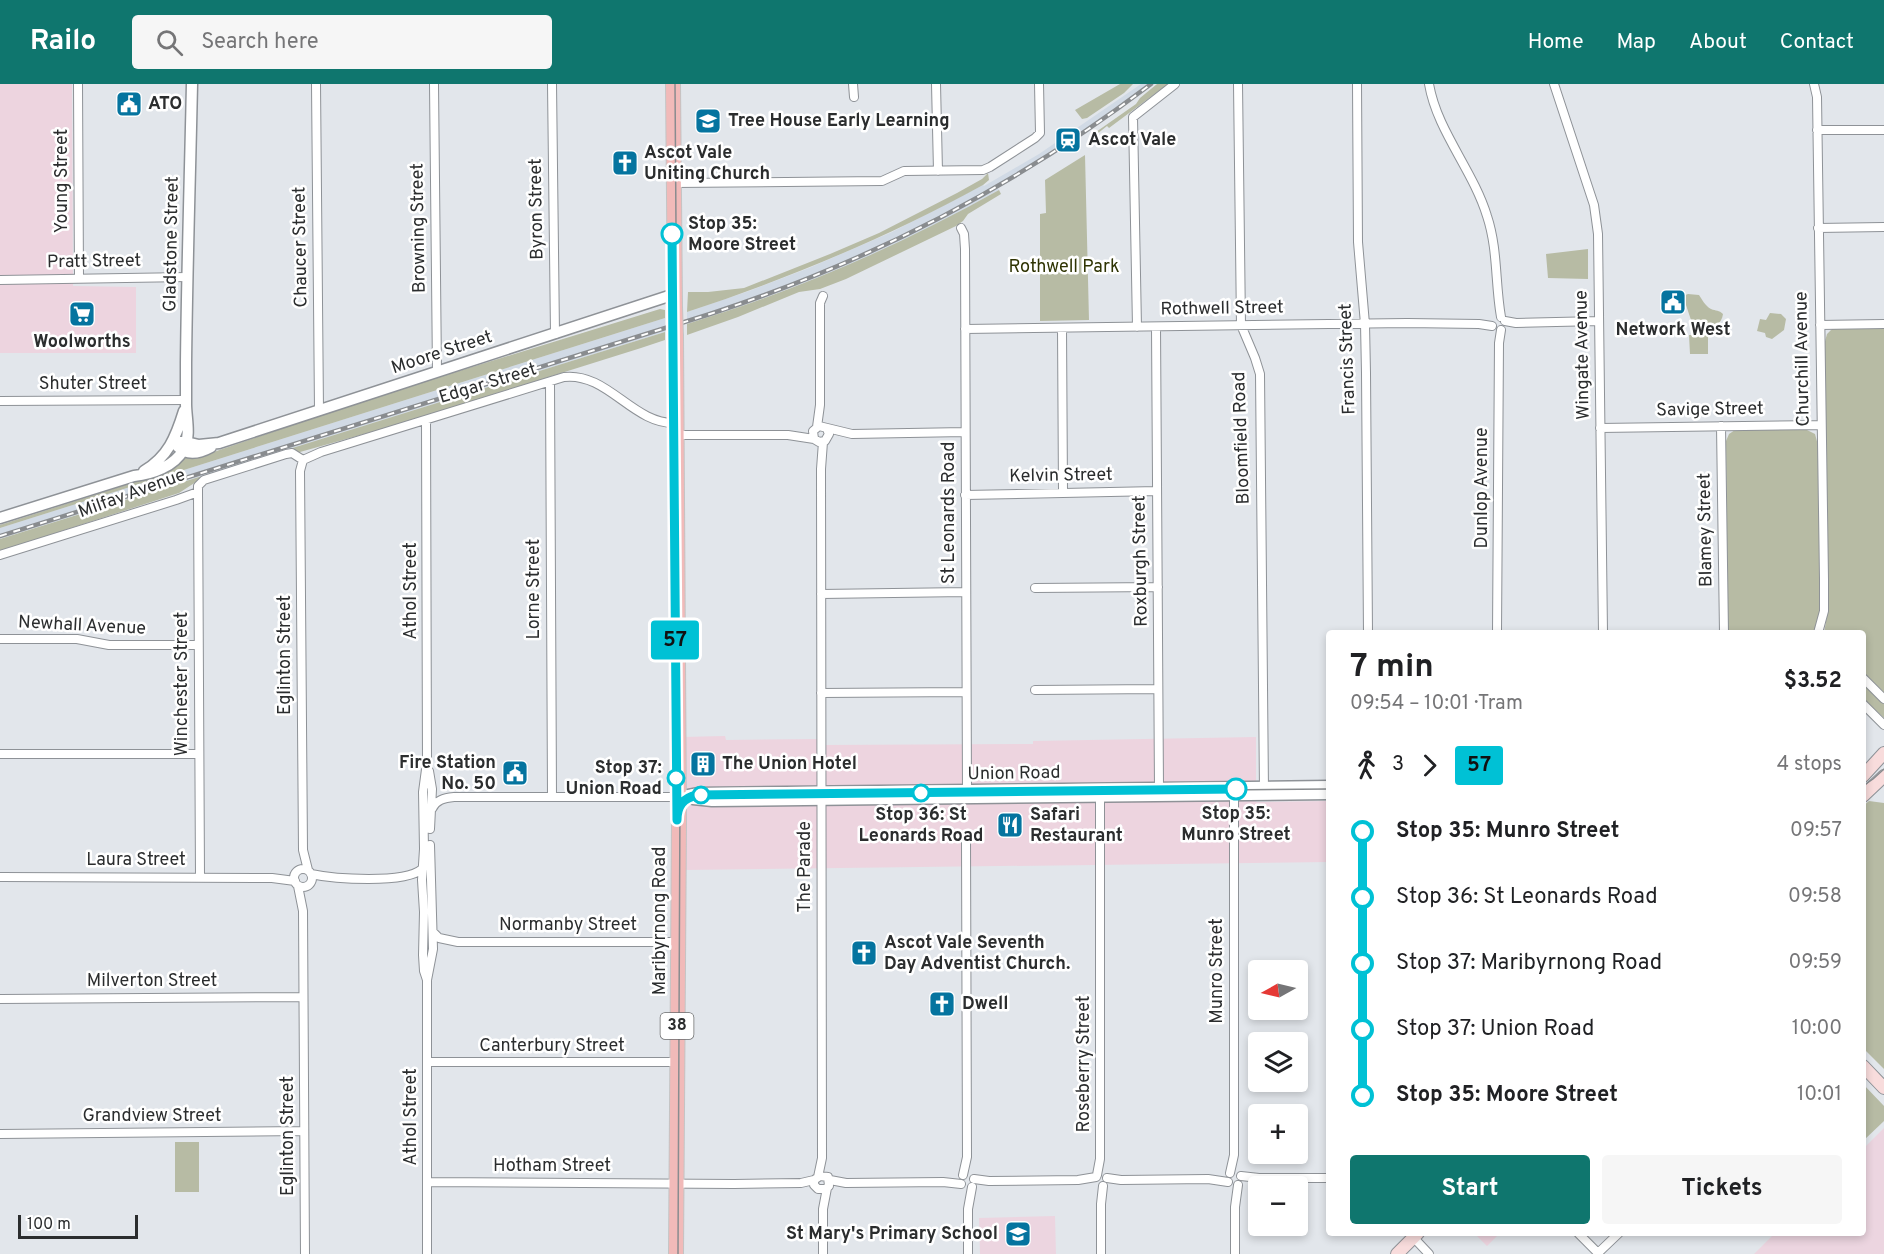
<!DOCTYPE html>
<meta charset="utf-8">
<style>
body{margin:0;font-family:Overpass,sans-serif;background:#f6f6f6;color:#202124;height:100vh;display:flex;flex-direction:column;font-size:22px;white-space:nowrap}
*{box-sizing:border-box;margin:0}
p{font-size:20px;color:#757577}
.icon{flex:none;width:33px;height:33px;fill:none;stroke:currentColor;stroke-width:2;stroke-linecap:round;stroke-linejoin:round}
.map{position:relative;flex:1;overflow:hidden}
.details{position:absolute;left:1326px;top:546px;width:540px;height:606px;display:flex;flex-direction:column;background:#fff;border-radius:6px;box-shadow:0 3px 9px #0003}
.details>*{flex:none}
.badge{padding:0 12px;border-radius:4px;font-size:21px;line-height:39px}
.needle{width:39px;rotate:262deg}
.controls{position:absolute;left:1248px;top:876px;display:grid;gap:12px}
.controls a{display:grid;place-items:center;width:60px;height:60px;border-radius:6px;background:#fff;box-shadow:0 3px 9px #0003;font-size:30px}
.scale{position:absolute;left:18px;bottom:15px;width:120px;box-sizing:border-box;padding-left:6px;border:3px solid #2b2d2e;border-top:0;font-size:16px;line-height:21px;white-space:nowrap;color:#2b2d2e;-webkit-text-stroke:4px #fff;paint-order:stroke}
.map>.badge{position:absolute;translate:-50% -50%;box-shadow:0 0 0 3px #fff}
.legs{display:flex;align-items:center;gap:9px;height:66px;padding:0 24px;font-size:20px}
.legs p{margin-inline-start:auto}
.overview{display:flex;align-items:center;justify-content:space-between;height:102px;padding:0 24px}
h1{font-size:33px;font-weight:700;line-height:45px}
.primary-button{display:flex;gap:12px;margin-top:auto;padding:12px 24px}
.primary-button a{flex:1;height:69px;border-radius:6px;background:#0f766e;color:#fff;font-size:24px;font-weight:700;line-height:69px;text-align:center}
.primary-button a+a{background:#f6f6f6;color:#202124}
ul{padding:0 24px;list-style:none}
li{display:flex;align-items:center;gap:21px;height:66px;font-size:22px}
li i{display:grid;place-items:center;width:9px;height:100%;margin:0 8px;background:currentColor}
li i::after{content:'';width:15px;height:15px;margin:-8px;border:4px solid;border-radius:50%;background:#fff}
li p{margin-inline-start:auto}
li:first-child i{background:linear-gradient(#0000 50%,currentColor 0)}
li:last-child i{background:linear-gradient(currentColor 50%,#0000 0)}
header{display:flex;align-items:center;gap:36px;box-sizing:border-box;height:84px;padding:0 30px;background:#0f766e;color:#fff}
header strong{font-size:28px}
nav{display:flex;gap:33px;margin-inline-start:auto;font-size:21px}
.search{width:420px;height:54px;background:#f6f6f6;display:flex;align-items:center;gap:15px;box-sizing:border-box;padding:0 21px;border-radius:6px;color:#757577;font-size:22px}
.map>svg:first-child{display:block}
.commercial{fill:#edd4df}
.built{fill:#d1dae5}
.education{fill:#ecd5e0}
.green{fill:#b7bba4}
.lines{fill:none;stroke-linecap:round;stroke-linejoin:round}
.minor-casing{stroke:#8e9297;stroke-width:10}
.tertiary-casing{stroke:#8e9297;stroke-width:13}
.secondary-casing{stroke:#8e9297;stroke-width:14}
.primary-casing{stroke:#c4c4c4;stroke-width:16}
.minor{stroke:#fff;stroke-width:8}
.tertiary{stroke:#fff;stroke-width:10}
.secondary{stroke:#f8dcdc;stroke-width:12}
.primary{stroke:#f1bab9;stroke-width:14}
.tram{stroke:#898c8f;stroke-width:1.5}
.rail-casing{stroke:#898c8f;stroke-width:4.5}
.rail{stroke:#fff;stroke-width:2;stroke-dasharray:7;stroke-linecap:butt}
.primary-bridge-casing{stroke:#c4c4c4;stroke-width:16;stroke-linecap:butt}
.primary-bridge{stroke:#f1bab9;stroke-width:14}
.line-1-casing{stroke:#fff;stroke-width:14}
.line-1{stroke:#00c1d5;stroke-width:9}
.stop-1-dot{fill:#fff;stroke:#00c1d5;stroke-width:3}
.labels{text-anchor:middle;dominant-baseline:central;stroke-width:5;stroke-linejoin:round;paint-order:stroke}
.shield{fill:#fff;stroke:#6b6c6d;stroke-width:1.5}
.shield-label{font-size:16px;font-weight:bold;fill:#2b2d2e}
.poi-label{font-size:18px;font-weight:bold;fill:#2b2d2e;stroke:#fff;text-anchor:start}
.street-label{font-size:18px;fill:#2b2d2e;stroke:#fff}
.stop-label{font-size:18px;font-weight:bold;fill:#2b2d2e;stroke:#fff}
.park-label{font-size:18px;fill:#2f3403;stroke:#fff}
</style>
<header>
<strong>Railo</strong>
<div class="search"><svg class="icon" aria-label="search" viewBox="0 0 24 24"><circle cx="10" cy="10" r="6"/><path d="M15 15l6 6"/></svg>Search here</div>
<nav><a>Home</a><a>Map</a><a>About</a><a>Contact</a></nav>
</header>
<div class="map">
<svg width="1884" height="1170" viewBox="0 0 1884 1170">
<rect width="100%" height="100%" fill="#e2e6eb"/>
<path class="commercial" d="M0,0H72L73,202L136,203V269H0Z
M725,652L726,656L821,655L822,661L1033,660V657L1256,653V718L1329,717V778L683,786L682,653Z
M1474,1149H1500L1487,1162Z"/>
<path class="built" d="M1141,0H1154L1060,67L998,104L999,106L967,124L926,146L834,188L743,222L687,240V228L749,207L809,184L892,148L983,101L984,102L1039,70Z
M665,234V248L0,455V444Z"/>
<path class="education" d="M1884,1044V1170H1754L1775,1149H1863V1065Z
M1055,1132L1056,1170H980L979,1134Z"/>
<path class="green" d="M1120,0H1133L1124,9L1087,34L1082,35L1075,26Z
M1157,0H1168L1109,44L1107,42L1097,50L1096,48L1136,20L1140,14Z
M1085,71L1089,236L1040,237V130L1046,129L1045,96Z
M988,89L989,96L983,101C888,153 790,194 687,228L688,208H708L744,204L830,170L879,149L957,109L982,95Z
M999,106L1001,110L968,130L963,137L956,142L846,195L820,205L799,208L738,233L687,251V240C796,207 899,162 999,106Z
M1588,165V195L1548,194L1546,170Z
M1688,210L1699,211C1702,215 1705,222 1711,225C1716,227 1719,226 1723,230C1722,240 1712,246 1703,249L1697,247L1692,239L1683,212Z
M660,225L665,226V234L0,444V441L160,390L183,372H202L378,312Z
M1770,229L1781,230L1786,235L1784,246L1772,255L1766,253L1765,249L1757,247L1760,235L1766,236Z
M1833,244H1884V609L1863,589V549H1824L1828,526L1824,261L1827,250Z
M665,248V256L641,264L389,343L300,368H292L202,394L179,409L0,467V455Z
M1689,251H1708V270H1690Z
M1735,346H1807L1815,350L1819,365L1820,519L1819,538L1814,549H1728L1726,357L1729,350Z
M1863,599L1884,620V634L1863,615Z
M1869,717L1884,719V985L1863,964V722Z
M1863,1000L1884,1022V1037L1863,1057Z
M175,1058H199V1108H175Z"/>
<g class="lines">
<defs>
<path id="minor" d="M78,0L79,194
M316,0L319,326
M434,0L437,288
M552,0L555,250
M853,0L854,13
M936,0L938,87
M1238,0L1241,241L1255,274L1260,290L1264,707
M1357,0L1358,158L1365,240L1366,289L1368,549
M1429,0C1437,47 1473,86 1487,132C1498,165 1495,199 1501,233
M1554,0L1594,121L1598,150L1603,549
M1814,0L1817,13L1824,495V527L1818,549
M1817,46H1884
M674,99L882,97L904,87L983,86L990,83L1035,54L1040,49L1039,0
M961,144L964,150L965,165L967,710
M1818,144L1884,143
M0,196L188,193
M1505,237L1516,239L1599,237
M1820,241L1884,240
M1137,243L1133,33L1175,0
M1156,243L1159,705
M1062,244L1063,408
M965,245L1407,239L1479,240L1492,242
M550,298L552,713
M0,317L186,316
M426,336L427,678L423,708L424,765L422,796L424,828L423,871L424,887L427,896
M1721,342L1724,549
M817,343L820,321V219L823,212
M1600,344L1821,341
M827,345L829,350L825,357L819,358L814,355L813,347L819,342L852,350L965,348
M676,351H788L814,355
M303,376L300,387L303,766L308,786
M303,376L321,368L564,293C608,288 633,341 676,339
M198,408L200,793
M965,411L1157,407
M0,471L176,416L198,408V402L204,396L286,370L292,369L303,376
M1035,504L1158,503
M821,510L966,508
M1497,549L1499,259L1501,246
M0,555H77L109,561H198
M1863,594L1884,615
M1035,606L1158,605
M821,609L966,608
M1863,620L1884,641
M0,670H199
M429,687L432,705L430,745
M432,725C436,716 444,714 454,713H678
M294 794a9 9 0 1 1 18 0a9 9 0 1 1-18 0Z
M311,790C334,795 405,800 422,785
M0,793L272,794L295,797
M298,802L303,827L305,1170
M433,848L439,854L458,858H678
M0,915L303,913
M428,978H677
M0,1050L304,1047
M1230,1089L1234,1071V707
M963,1091L967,1073L966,756
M1097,1091L1100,1075V713
M1241,1092L1259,1094H1329
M818,1093L822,1074L821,385L823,358
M1107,1094L1121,1096L1208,1095L1228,1098
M974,1095L989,1097L1078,1096L1096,1093
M830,1096L846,1099L943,1098L961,1100
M427,1098L734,1100L801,1099L814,1096L820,1092L828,1093L829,1102L826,1105H818L814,1101V1096
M1578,1149L1599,1170
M1413,1153L1429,1170
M1598,1169L1619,1149
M427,1170V896L433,865L430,761
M823,1170V1125L827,1104
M968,1170V1125L972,1103
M1101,1170V1120L1103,1102
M1235,1170V1123L1238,1101"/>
<path id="tertiary" d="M173,358H186L199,361L219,359L675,210
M178,363C188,372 200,369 211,363
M144,387C168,373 176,353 184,327
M0,434L134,392C152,390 174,383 184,365C191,351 186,334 186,320C186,306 186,292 186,279C187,186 190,93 192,0
M678,713L699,709L1329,702
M693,715L712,717L1329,710"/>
<path id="secondary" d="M1863,692L1884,669
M1863,712L1884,692
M1863,982L1884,1004
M1397,1170L1418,1149"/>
<path id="primary" d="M673,0L675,223
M676,253L679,737L676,1170"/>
</defs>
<use href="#minor" class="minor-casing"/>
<use href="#tertiary" class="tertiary-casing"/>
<use href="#secondary" class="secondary-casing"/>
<use href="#primary" class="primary-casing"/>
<use href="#minor" class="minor"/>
<use href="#tertiary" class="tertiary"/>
<use href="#secondary" class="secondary"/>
<use href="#primary" class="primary"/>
<path class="tram" d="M675,0L680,713L678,1170
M1863,702L1873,695L1884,685
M678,726L685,716L700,711L1329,705"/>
<defs>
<path id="rail" d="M0,452L710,230C869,178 1018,101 1151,0"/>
</defs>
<use href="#rail" class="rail-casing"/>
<use href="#rail" class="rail"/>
<defs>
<path id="primary-bridge" d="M675,223L676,253"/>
</defs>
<use href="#primary-bridge" class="primary-bridge-casing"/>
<use href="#primary-bridge" class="primary-bridge"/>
</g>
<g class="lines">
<defs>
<path id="line-1" d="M672,150L677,736C677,722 683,714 697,711L1236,705"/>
</defs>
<use href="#line-1" class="line-1-casing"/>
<use href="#line-1" class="line-1"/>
</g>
<defs>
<symbol id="civic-square" viewBox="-11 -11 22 22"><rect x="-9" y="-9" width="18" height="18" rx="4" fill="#05749f" stroke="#fff"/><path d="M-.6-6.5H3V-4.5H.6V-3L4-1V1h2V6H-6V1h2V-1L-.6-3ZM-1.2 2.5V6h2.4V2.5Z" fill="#fff"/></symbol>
<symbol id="school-square" viewBox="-11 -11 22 22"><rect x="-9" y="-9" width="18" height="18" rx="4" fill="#05749f" stroke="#fff"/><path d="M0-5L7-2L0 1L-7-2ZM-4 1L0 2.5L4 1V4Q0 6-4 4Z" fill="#fff"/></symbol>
<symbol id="station-square" viewBox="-11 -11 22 22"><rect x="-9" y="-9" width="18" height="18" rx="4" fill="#05749f" stroke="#fff"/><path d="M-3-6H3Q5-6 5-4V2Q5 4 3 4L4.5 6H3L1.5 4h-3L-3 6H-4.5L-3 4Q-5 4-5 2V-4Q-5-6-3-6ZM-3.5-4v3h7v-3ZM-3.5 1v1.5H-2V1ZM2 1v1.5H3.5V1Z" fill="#fff"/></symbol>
<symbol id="church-square" viewBox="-11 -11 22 22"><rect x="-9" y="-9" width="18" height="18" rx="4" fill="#05749f" stroke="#fff"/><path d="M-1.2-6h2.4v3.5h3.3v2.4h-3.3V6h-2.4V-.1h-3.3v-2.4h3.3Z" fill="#fff"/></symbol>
<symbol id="supermarket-square" viewBox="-11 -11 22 22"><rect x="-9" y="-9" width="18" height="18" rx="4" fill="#05749f" stroke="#fff"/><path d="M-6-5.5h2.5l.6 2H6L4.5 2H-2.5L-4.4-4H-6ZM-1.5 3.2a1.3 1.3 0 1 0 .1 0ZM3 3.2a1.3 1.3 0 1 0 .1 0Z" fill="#fff"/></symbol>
<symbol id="building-square" viewBox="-11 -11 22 22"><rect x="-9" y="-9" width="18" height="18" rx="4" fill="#05749f" stroke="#fff"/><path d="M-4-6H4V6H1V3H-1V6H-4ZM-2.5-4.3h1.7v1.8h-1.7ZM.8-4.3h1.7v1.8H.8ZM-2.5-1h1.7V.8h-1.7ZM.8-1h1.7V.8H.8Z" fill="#fff"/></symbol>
<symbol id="restaurant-square" viewBox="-11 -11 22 22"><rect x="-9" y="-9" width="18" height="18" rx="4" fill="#05749f" stroke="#fff"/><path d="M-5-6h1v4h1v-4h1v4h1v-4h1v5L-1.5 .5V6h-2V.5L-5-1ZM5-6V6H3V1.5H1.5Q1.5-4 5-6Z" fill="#fff"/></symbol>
</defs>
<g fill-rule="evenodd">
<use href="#civic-square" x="114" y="5" width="30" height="30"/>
<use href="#school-square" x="693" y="22" width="30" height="30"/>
<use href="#station-square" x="1053" y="41" width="30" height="30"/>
<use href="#church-square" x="610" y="64" width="30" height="30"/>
<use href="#civic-square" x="1658" y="203" width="30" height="30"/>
<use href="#supermarket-square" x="67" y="215" width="30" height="30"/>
<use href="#building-square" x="688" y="665" width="30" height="30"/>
<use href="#civic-square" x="500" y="674" width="30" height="30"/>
<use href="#restaurant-square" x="995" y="726" width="30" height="30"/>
<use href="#church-square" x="849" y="854" width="30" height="30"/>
<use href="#church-square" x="927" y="905" width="30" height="30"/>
<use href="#school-square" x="1003" y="1135" width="30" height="30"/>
</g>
<g class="stop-1-dot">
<circle cx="672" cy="150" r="10"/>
<circle cx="676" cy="694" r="8"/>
<circle cx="1236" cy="705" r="10"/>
<circle cx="921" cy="709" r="8"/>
<circle cx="701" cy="711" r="8"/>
</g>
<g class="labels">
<rect class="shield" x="660.5" y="929" width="33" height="26" rx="4.5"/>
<g class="shield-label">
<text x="677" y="942">38</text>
</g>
<g class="poi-label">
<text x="148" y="20">ATO</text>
<text x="728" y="37">Tree House Early Learning</text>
<text x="1088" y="56">Ascot Vale</text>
<text x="644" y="69">Ascot Vale<tspan x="644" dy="21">Uniting Church</tspan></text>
<text x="1673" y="246" text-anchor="middle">Network West</text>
<text x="82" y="258" text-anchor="middle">Woolworths</text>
<text x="496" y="679" text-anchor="end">Fire Station<tspan x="496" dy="21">No. 50</tspan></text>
<text x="722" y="680">The Union Hotel</text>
<text x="1030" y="731">Safari<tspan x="1030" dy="21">Restaurant</tspan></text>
<text x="884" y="859">Ascot Vale Seventh<tspan x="884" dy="21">Day Adventist Church.</tspan></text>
<text x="962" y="920">Dwell</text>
<text x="998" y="1150" text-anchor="end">St Mary's Primary School</text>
</g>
<g class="street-label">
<text transform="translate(62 97) rotate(-90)">Young Street</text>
<text transform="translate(537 125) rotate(-91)">Byron Street</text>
<text transform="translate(419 144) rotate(-91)">Browning Street</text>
<text transform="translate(172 160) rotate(-89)">Gladstone Street</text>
<text transform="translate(301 163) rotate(-91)">Chaucer Street</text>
<text transform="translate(94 178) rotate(-1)">Pratt Street</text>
<text transform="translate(1222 225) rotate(-1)">Rothwell Street</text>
<text transform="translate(442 269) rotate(-18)">Moore Street</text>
<text transform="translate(1583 271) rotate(-91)">Wingate Avenue</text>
<text transform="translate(1348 275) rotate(-92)">Francis Street</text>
<text transform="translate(1803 275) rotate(-91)">Churchill Avenue</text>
<text x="93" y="300">Shuter Street</text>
<text transform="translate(488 300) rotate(-17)">Edgar Street</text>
<text transform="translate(1710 326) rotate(-1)">Savige Street</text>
<text transform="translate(1242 354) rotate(-92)">Bloomfield Road</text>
<text transform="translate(1061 392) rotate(-1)">Kelvin Street</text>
<text transform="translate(1482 404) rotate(-90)">Dunlop Avenue</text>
<text transform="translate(132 410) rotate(-20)">Milfay Avenue</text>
<text transform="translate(949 429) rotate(-90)">St Leonards Road</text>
<text transform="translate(1706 446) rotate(-91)">Blamey Street</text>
<text transform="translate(1141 477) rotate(-91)">Roxburgh Street</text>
<text transform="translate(534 505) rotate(-90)">Lorne Street</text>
<text transform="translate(411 507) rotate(-90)">Athol Street</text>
<text transform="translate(82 542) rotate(3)">Newhall Avenue</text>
<text transform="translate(285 571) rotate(-90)">Eglinton Street</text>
<text transform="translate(182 600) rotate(-90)">Winchester Street</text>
<text transform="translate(1014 690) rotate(-1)">Union Road</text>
<text x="136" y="776">Laura Street</text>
<text transform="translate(805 783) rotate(-90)">The Parade</text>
<text transform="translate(660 837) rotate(-90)">Maribyrnong Road</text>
<text x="568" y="841">Normanby Street</text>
<text transform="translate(1217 887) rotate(-90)">Munro Street</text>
<text x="152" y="897">Milverton Street</text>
<text x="552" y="962">Canterbury Street</text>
<text transform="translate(1084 980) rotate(-90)">Roseberry Street</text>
<text x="152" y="1032">Grandview Street</text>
<text transform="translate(411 1033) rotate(-90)">Athol Street</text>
<text transform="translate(288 1052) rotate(-90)">Eglinton Street</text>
<text x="552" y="1082">Hotham Street</text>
</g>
<g class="stop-label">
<text x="688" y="140" text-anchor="start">Stop 35:<tspan x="688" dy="21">Moore Street</tspan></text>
<text x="662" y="684" text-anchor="end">Stop 37:<tspan x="662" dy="21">Union Road</tspan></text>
<text x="1236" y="730">Stop 35:<tspan x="1236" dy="21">Munro Street</tspan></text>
<text x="921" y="731">Stop 36: St<tspan x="921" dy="21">Leonards Road</tspan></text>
</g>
<g class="park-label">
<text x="1064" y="183">Rothwell Park</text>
</g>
</g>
</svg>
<div class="controls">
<a><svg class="needle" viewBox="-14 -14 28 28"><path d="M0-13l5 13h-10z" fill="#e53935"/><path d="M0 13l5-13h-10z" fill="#757577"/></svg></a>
<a><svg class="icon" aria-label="layers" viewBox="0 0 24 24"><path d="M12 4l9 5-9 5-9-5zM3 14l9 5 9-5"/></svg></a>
<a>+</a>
<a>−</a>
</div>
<div class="scale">100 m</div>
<b class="badge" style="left:675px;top:556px;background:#00c1d5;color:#111">57</b>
<section class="details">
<div class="overview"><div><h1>7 min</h1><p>09:54 – 10:01 · Tram</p></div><b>$3.52</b></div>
<div class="legs"><svg class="icon" aria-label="walk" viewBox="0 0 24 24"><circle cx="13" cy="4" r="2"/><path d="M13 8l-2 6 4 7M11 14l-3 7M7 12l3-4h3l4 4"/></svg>3<svg class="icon" aria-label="forward" viewBox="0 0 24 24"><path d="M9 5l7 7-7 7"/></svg><b class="badge" style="background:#00c1d5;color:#111">57</b><p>4 stops</p></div>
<ul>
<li><i style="color:#00c1d5"></i><b>Stop 35: Munro Street</b><p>09:57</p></li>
<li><i style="color:#00c1d5"></i><span>Stop 36: St Leonards Road</span><p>09:58</p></li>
<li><i style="color:#00c1d5"></i><span>Stop 37: Maribyrnong Road</span><p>09:59</p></li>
<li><i style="color:#00c1d5"></i><span>Stop 37: Union Road</span><p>10:00</p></li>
<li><i style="color:#00c1d5"></i><b>Stop 35: Moore Street</b><p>10:01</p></li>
</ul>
<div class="primary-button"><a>Start</a><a>Tickets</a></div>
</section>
</div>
